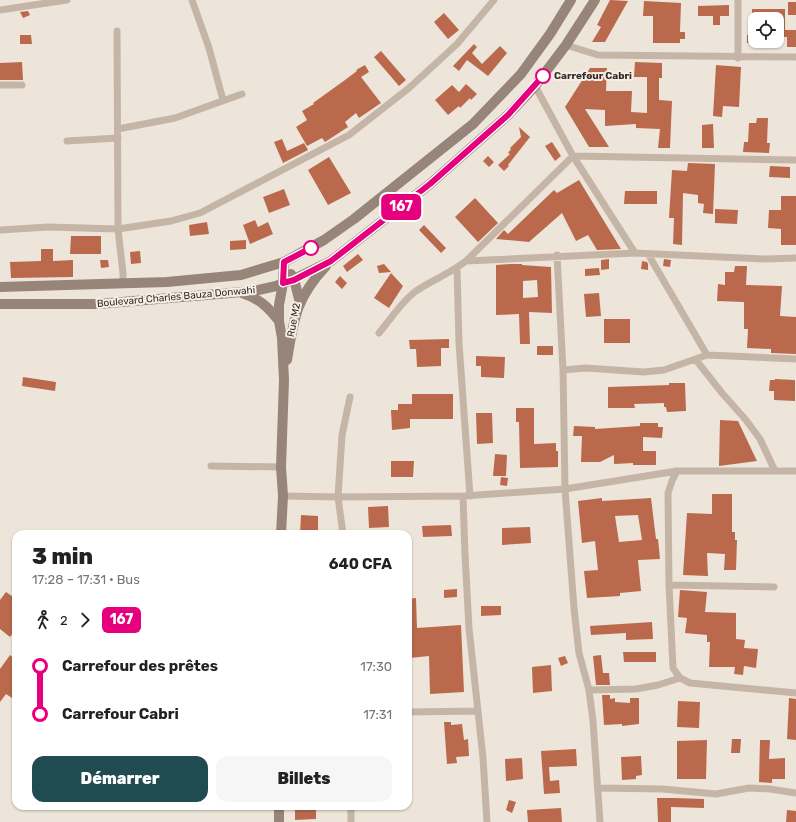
<!DOCTYPE html>
<html lang="fr">
<meta charset="utf-8">
<style>
body{margin:0;font-family:Rubik,sans-serif;background:#f6f6f6;color:#222;height:100vh;display:flex;flex-direction:column;font-size:15px;white-space:nowrap}
*{box-sizing:border-box;margin:0}
p{font-size:13px;color:#767676}
.icon{flex:none;width:22px;height:22px;fill:none;stroke:currentColor;stroke-width:2;stroke-linecap:round;stroke-linejoin:round}
.map{position:relative;flex:1;overflow:hidden}
.panel{position:absolute;left:12px;top:530px;width:400px;height:280px;display:flex;flex-direction:column;background:#fff;border-radius:12px;box-shadow:0 1px 3px #0004}
.panel>*{flex:none}
.badge{padding:0 8px;border-radius:6px;font-size:14px;line-height:26px}
.fabs{position:absolute;left:748px;top:12px;display:grid;gap:8px}
.fabs a{display:grid;place-items:center;width:36px;height:36px;border-radius:8px;background:#fff;box-shadow:0 1px 3px #0004;font-size:20px}
.map>.badge{position:absolute;translate:-50% -50%;box-shadow:0 0 0 2px #fff}
.legs{display:flex;align-items:center;gap:6px;height:44px;padding:0 20px;font-size:13px}
.legs p{margin-inline-start:auto}
.overview{display:flex;align-items:center;justify-content:space-between;height:68px;padding:0 20px}
h1{font-size:22px;font-weight:800;line-height:30px}
.button{display:flex;gap:8px;margin-top:auto;padding:8px 20px}
.button a{flex:1;height:46px;border-radius:12px;background:#204b50;color:#fff;font-size:16px;font-weight:800;line-height:46px;text-align:center}
.button a+a{background:#f6f6f6;color:#222}
ul{padding:0 20px;list-style:none}
li{display:flex;align-items:center;gap:14px;height:48px;font-size:15px}
li i{display:grid;place-items:center;width:6px;height:100%;margin:0 5px;background:currentColor}
li i::after{content:'';width:10px;height:10px;margin:-5px;border:3px solid;border-radius:50%;background:#fff}
li p{margin-inline-start:auto}
li:first-child i{background:linear-gradient(#0000 50%,currentColor 0)}
li:last-child i{background:linear-gradient(currentColor 50%,#0000 0)}
.map>svg:first-child{display:block}
.building{fill:#ba694c;fill-rule:evenodd}
.lines{fill:none;stroke-linecap:round;stroke-linejoin:round}
.street{stroke:#c5b5a7;stroke-width:7}
.secondary{stroke:#988579;stroke-width:10}
.line-1-casing{stroke:#fff;stroke-width:9}
.line-1{stroke:#e6007e;stroke-width:6}
.stop-1-dot{fill:#fff;stroke:#e6007e;stroke-width:2}
.labels{text-anchor:middle;dominant-baseline:central;stroke-width:4;stroke-linejoin:round;paint-order:stroke}
.stop-label{font-size:10px;font-weight:bold;fill:#322b27;stroke:#f7efe5;text-anchor:start}
.street-label{font-size:10px;fill:#322b27;stroke:#f7efe5}
</style>
<div class="map">
<svg width="796" height="822" viewBox="0 0 796 822">
<rect width="100%" height="100%" fill="#eee5da"/>
<path class="building" d="M610,0L628,1L605,42H592L601,27L597,25Z
M644,1L681,3L680,32H685V39H680V43H653V16H643Z
M788,2H796V15H788Z
M729,5V16H720V25H713V16H698V6Z
M752,9H785V30H796V47H787V37H777V19H752Z
M28,11L30,15L23,18L20,12Z
M444,13L459,30L448,39L434,22Z
M20,35H31L32,44H20Z
M747,35H755V43H747Z
M474,44L477,47L472,53L482,64L500,46L507,53L488,76L467,60L459,71L453,66Z
M381,51L406,80L399,86L374,57Z
M22,62L23,80H0V63Z
M635,62L662,63V78H659V100L672,101L670,148H658L660,129L636,128V124L605,126V110L585,109L609,147H589L565,107L590,68H607L606,91H632L631,112L647,113V77H634Z
M365,65L369,72L361,77L381,103L359,118L356,113L345,122L348,127L325,142L322,138L307,146L296,127L307,120L302,111L314,104L313,103L345,80L357,71L356,70Z
M716,65L741,67L739,107L723,106L722,117L713,116Z
M466,84L477,94L471,100L470,98L460,108L459,106L448,115L435,100L452,85L459,92Z
M757,118H768L767,143H770L769,153L743,152L744,142H748L749,123H756Z
M713,124L714,148H702V125Z
M519,127L530,137L508,165L509,166L504,171L498,165L510,154L508,153L511,149L510,148L521,137Z
M282,139L287,151L304,143L308,150L283,163L274,142Z
M552,142L561,156L555,161L545,146Z
M488,156L494,162L489,167L483,161Z
M329,157L351,193L328,205L308,170Z
M688,163L715,164L713,214L703,213L704,204L698,203V195L683,193L682,245L673,244L674,218H669L672,170L687,171Z
M770,166L790,167V178L769,177Z
M579,180L621,249L597,250L588,235L576,241L562,213L529,242L496,239L504,230L508,234L554,190L557,193Z
M284,189L290,205L269,213L263,197Z
M625,191H657V204H624Z
M781,196H796V245H781V229L768,228L769,210H781Z
M475,198L498,223L478,242L455,217Z
M715,209L738,210L737,224L715,223Z
M255,220L258,227L268,222L273,234L250,244L243,225Z
M207,222L209,234L190,236L189,225Z
M424,225L446,248L441,253L419,230Z
M71,236H101V254H70Z
M246,240V249L230,250V241Z
M41,249H53V261L73,260V277L11,278L10,262L41,261Z
M140,251L141,263L131,264L130,252Z
M358,254L363,260L347,272L343,266Z
M609,259V269L601,270V260Z
M664,259L671,260L670,267L663,266Z
M100,260H108L109,267L101,268Z
M642,261L647,262L648,264V270L641,269Z
M384,264L391,272L379,273L377,266Z
M510,264H522V265L551,267L552,313L529,312L530,344H520L519,314L496,315V265ZM537,280L538,297L523,298V281Z
M735,266H747L746,285L782,286L780,316L796,317V354L771,353V349L747,348L748,329H744V302L717,301L718,284L725,285V272H734Z
M599,268L600,275L585,276V269Z
M391,273L403,286L389,308L374,298Z
M340,276L347,283L342,289L335,282Z
M599,293L601,316L586,317L584,294Z
M604,319H630V343H604Z
M449,339V348H441V366L417,367L416,349H410L409,340Z
M537,346H553V355H537Z
M476,356L505,357L504,378L481,377V366H476Z
M23,377L56,382L55,391L22,386Z
M775,379L795,380V401L774,400V391H769L770,380H775Z
M669,383H685L686,411L667,412L666,407H664V403L634,404L635,408H608V387L669,385Z
M412,394H453V419H410V428L392,430L391,410H398V404H412Z
M516,408H534V444L556,443V451H558V467L520,468L519,422H516Z
M476,413H492L493,443L477,444Z
M720,420L738,421L757,461L719,466Z
M640,423H658V427H663L662,438L643,437V451H656V465H633V463L614,464V455L600,462H581L582,436H573L574,426L595,427V429L640,426Z
M495,454L507,455L506,476H493Z
M391,461H414L413,477H391Z
M501,477L508,478L507,486L500,485Z
M712,494H732V532H735V540H737L736,570H724L725,554L707,553L708,576L683,575L687,513L712,514Z
M602,498V501L651,498L656,539H658L660,559L638,560L641,591L620,593V596L587,598L584,571L598,570L595,541L582,543L578,501ZM638,515L642,540L619,542L615,516Z
M388,506L389,527L369,528L368,507Z
M301,515L318,516V534H300Z
M451,525L452,536L423,537L422,526Z
M530,527L531,543L502,545V528Z
M457,589V597L444,598V590Z
M680,590L707,592L705,612L736,613V639L745,640L744,648L758,649L756,668L744,666L743,675L734,674L735,667H709L710,642H707V635L685,633L687,618L678,617Z
M6,592L16,599V629L10,637L0,629V600Z
M416,598L417,628L461,625L464,692L430,694L429,656L410,658L408,599Z
M481,606H501V615L481,616Z
M652,622L653,639L626,640V633L591,635L590,626Z
M623,652H656V662H624Z
M10,655L16,660V693L12,698L6,694L0,702V669Z
M601,655L603,673H609L610,685H596L593,656Z
M565,656L568,663L561,666L558,658Z
M551,665L552,691L533,693L532,667Z
M602,695H610V699L615,698V702L630,703V698H639V724L622,726V724L604,725Z
M789,698L796,699V740L787,739Z
M678,701L700,702L699,728L677,727Z
M444,722H451V725L462,724L464,740L468,739L469,756L456,757L457,763L447,764Z
M732,739H741L740,753H731Z
M707,740L706,779H677V741Z
M760,740H770L769,759L785,758V779H772V783L759,782Z
M576,749L577,766L549,767L550,781L559,780L560,793L544,794L541,751Z
M641,756L642,775L636,776V779L622,780L621,757Z
M522,758L523,779L506,781L505,759Z
M657,798H675L704,799V808L671,807V822H658Z
M509,800L516,802L512,813L506,810Z
M295,806H316V819L295,820Z
M561,808L562,822H528L527,810Z
M787,810L796,811V822H786Z"/>
<g class="lines">
<path class="street" d="M192,0L209,48L223,100
M738,0V58
M0,10L67,0
M117,31L118,229L171,221L200,213L349,135L409,88L457,44L494,0
M566,45L598,55L796,57
M0,85H22
M535,86L573,156L635,253
M118,129L175,118L242,94
M67,141L118,138
M0,230L48,227L118,229L123,273V283
M648,254L707,355
M557,255L563,370L565,489L574,608L579,653L589,690L593,721L600,822
M466,261L635,253L766,259L796,258
M457,268L459,343L470,496
M379,333C391,319 401,302 416,291C432,280 451,273 466,261L573,156L796,160
M696,360L722,393L746,420L760,439L775,471
M563,370L586,368L644,372L664,370L707,355L796,359
M211,466L281,467
M677,471L672,481L668,493L669,585L673,668L680,678L690,683L796,693
M283,496L338,497L463,496L565,489L677,471H796
M463,496L465,554L469,628L483,758L487,822
M343,534L338,497L342,435L350,397
M669,585L774,587
M589,690L636,689L658,685L680,678
M408,712L478,711
M598,788L663,789L716,794L749,788L770,789L796,793
M351,806V822"/>
<path class="secondary" d="M291,274L294,279L300,303
M0,287L167,282L241,275L284,262L324,240L354,219L473,124L521,74L550,34L571,0
M242,293C260,299 268,307 279,321
M0,304H98L254,291L276,286L294,279L331,261L430,184L508,115L535,86L566,45L595,0
M287,360C294,318 296,298 326,266
M281,534L283,496L281,467L284,380L282,338L279,321V305L283,283L284,262
M279,806V822"/>
</g>
<g class="lines">
<defs>
<path id="line-1" d="M311,248L284,262L283,283L294,280L331,261L430,184L508,115L543,76"/>
</defs>
<use href="#line-1" class="line-1-casing"/>
<use href="#line-1" class="line-1"/>
</g>
<g class="stop-1-dot">
<circle cx="543" cy="76" r="7"/>
<circle cx="311" cy="248" r="7"/>
</g>
<g class="labels">
<g class="stop-label">
<text x="554" y="76">Carrefour Cabri</text>
</g>
<g class="street-label">
<text transform="translate(176 297) rotate(-5)">Boulevard Charles Bauza Donwahi</text>
<text transform="translate(294 320) rotate(-79)">Rue M2</text>
</g>
</g>
</svg>
<div class="fabs">
<a><svg class="icon" aria-label="locate" viewBox="0 0 24 24"><circle cx="12" cy="12" r="6"/><path d="M12 2v4M12 18v4M2 12h4M18 12h4"/></svg></a>
</div>
<b class="badge" style="left:401px;top:207px;background:#e6007e;color:#fff">167</b>
<section class="panel">
<div class="overview"><div><h1>3 min</h1><p>17:28 – 17:31 · Bus</p></div><b>640 CFA</b></div>
<div class="legs"><svg class="icon" aria-label="walk" viewBox="0 0 24 24"><circle cx="13" cy="4" r="2"/><path d="M13 8l-2 6 4 7M11 14l-3 7M7 12l3-4h3l4 4"/></svg>2<svg class="icon" aria-label="forward" viewBox="0 0 24 24"><path d="M9 5l7 7-7 7"/></svg><b class="badge" style="background:#e6007e;color:#fff">167</b></div>
<ul>
<li><i style="color:#e6007e"></i><b>Carrefour des prêtes</b><p>17:30</p></li>
<li><i style="color:#e6007e"></i><b>Carrefour Cabri</b><p>17:31</p></li>
</ul>
<div class="button"><a>Démarrer</a><a>Billets</a></div>
</section>
</div>
